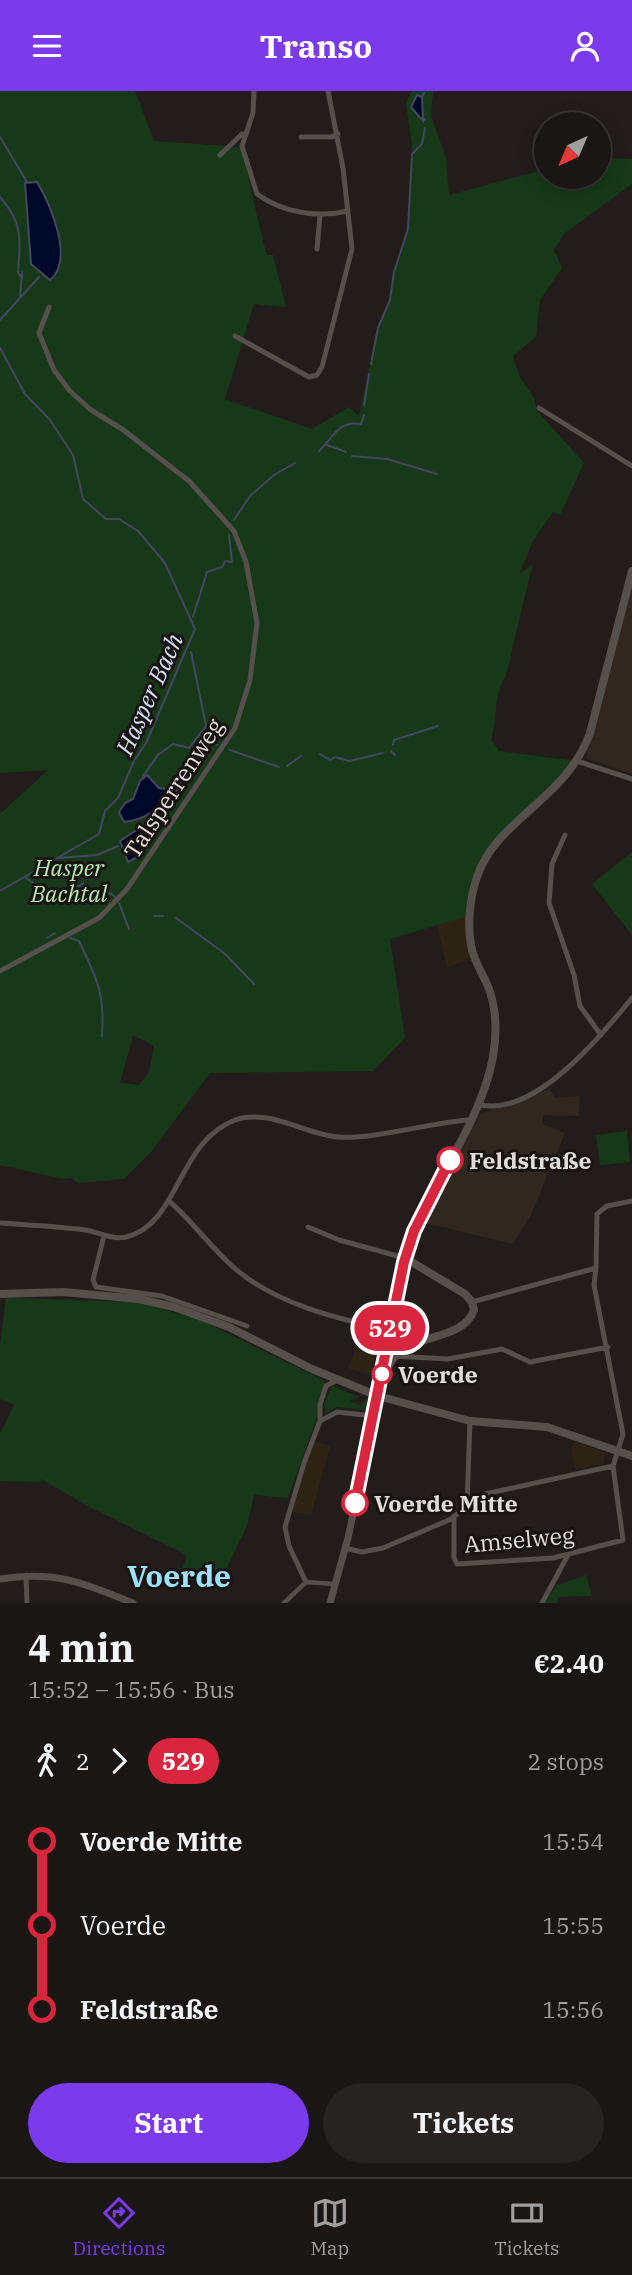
<!DOCTYPE html>
<meta charset="utf-8">
<style>
body{margin:0;font-family:"IBM Plex Serif",serif;background:#272322;color:#f1f3f6;height:100vh;display:flex;flex-direction:column;font-size:26px;white-space:nowrap}
*{box-sizing:border-box;margin:0}
p{font-size:23px;color:#9f9fa0}
.icon{flex:none;width:38px;height:38px;fill:none;stroke:currentColor;stroke-width:2;stroke-linecap:round;stroke-linejoin:round}
.map{position:relative;height:1512px;overflow:hidden}
.side{display:flex;flex-direction:column;background:#1a1614;flex:1}
.side>*{flex:none}
.badge{padding:0 14px;border-radius:23px;font-size:24px;line-height:46px}
.needle{width:46px;rotate:224deg}
.fabs{position:absolute;left:534px;top:21px;display:grid;gap:14px}
.fabs a{display:grid;place-items:center;width:77px;height:77px;border-radius:50%;background:#1a1614;box-shadow:0 4px 18px #0003,0 0 0 2px #383534;font-size:35px}
.map>.badge{position:absolute;translate:-50% -50%;box-shadow:0 0 0 4px #fff}
.legs{display:flex;align-items:center;gap:10px;height:77px;padding:0 28px;font-size:23px}
.legs p{margin-inline-start:auto}
.headline{display:flex;align-items:center;justify-content:space-between;height:119px;padding:0 28px}
h1{font-size:38px;font-weight:700;line-height:52px}
.cta{display:flex;gap:14px;margin-top:auto;padding:14px 28px}
.cta a{flex:1;height:80px;border-radius:42px;background:#7c3aed;color:#fff;font-size:28px;font-weight:700;line-height:80px;text-align:center}
.cta a+a{background:#272322;color:#f1f3f6}
ul{padding:0 28px;list-style:none}
li{display:flex;align-items:center;gap:24px;height:84px;font-size:26px}
li i{display:grid;place-items:center;width:10px;height:100%;margin:0 9px;background:currentColor}
li i::after{content:'';width:18px;height:18px;margin:-9px;border:5px solid;border-radius:50%;background:#1a1614}
li p{margin-inline-start:auto}
li:first-child i{background:linear-gradient(#0000 50%,currentColor 0)}
li:last-child i{background:linear-gradient(currentColor 50%,#0000 0)}
header{display:flex;justify-content:space-between;align-items:center;height:91px;padding:0 28px;background:#7c3aed;color:#fff;font-size:32px;font-weight:700}
.dock{display:flex;justify-content:space-around;align-items:center;height:98px;border-top:2px solid #383534;background:#1a1614;font-size:19px;color:#9f9fa0}
.dock a{display:grid;justify-items:center;gap:4px}
.dock .on{color:#7c3aed}
.map>svg:first-child{display:block}
.commercial{fill:#2e2415}
.built{fill:#312721}
.green{fill:#173919;fill-rule:evenodd}
.water{fill:#000829;stroke:#43485e;stroke-width:2}
.lines{fill:none;stroke-linecap:round;stroke-linejoin:round}
.stream{stroke:#43485e;stroke-width:2}
.pedestrian{stroke:#56504d;stroke-width:4.5}
.minor{stroke:#56504d;stroke-width:5}
.tertiary{stroke:#56504d;stroke-width:7}
.secondary{stroke:#56504d;stroke-width:8}
.line-1-casing{stroke:#fff;stroke-width:16}
.line-1{stroke:#d7263d;stroke-width:10}
.stop-1-dot{fill:#fff;stroke:#d7263d;stroke-width:3.5}
.labels{text-anchor:middle;dominant-baseline:central;stroke-width:6;stroke-linejoin:round;paint-order:stroke}
.street-label{font-size:23px;fill:#e0dddb;stroke:#191411}
.park-label{font-size:23px;font-style:italic;fill:#b1ecb1;stroke:#191411}
.stop-label{font-size:23px;font-weight:bold;fill:#e0dddb;stroke:#191411;text-anchor:start}
.water-label{font-size:24px;font-style:italic;fill:#d1e0fb;stroke:#191411}
.district-label{font-size:30px;font-weight:bold;fill:#9ce2ff;stroke:#191411}
</style>
<header><svg class="icon" aria-label="menu" viewBox="0 0 24 24"><path d="M4 6h16M4 12h16M4 18h16"/></svg>Transo<svg class="icon" aria-label="person" viewBox="0 0 24 24"><circle cx="12" cy="8" r="4"/><path d="M4 21q1-7 8-7t8 7"/></svg></header>
<div class="map">
<svg width="632" height="1512" viewBox="0 0 632 1512">
<rect width="100%" height="100%" fill="#221d1a"/>
<path class="commercial" d="M465,826L470,867L447,877L437,834Z
M359,1251L377,1258L370,1284L348,1277Z
M313,1350L330,1355L311,1424L289,1421Z
M574,1350L605,1362L604,1372L575,1378L571,1360Z"/>
<path class="built" d="M632,495V683L586,667Z
M549,998L555,1007L580,1005L579,1025L543,1024V1033L565,1042L531,1124L513,1153L425,1132L480,1023Z"/>
<path class="green" d="M0,0H135L154,50L241,56C251,93 256,127 267,164H273L286,216L254,213L225,308L312,338L349,316L359,325L378,237L388,215L393,181L400,168L408,138L412,54L406,12L412,0H433L431,25L446,67L449,104L543,79H546V86H598L599,67L632,68V93L565,142L554,159L562,177L540,209L536,246L513,265L519,285L534,307L537,320L584,372L560,424L553,421L533,450L519,483L532,475L506,585C493,603 498,627 491,648L499,660L575,670L481,767L470,792L465,826L390,848L405,947L373,980L210,982L151,1061L124,1088L78,1092L72,1087L62,1088L0,1074V723L48,679L0,682ZM133,944L154,955L149,981L139,994L120,992Z
M632,761V844L592,793Z
M627,1040L630,1071L600,1074L596,1044Z
M6,1207L138,1211L202,1230L325,1290L316,1329L288,1407L254,1404L247,1435L216,1499L181,1482L187,1464L91,1417L41,1388L40,1391L0,1390V1343L14,1314L0,1308V1254Z
M332,1295L360,1306L348,1310L361,1314L366,1308L369,1316L366,1319L337,1316L326,1322L324,1313Z
M586,1484L592,1505L558,1506L557,1512H546L557,1494Z"/>
<path class="water" d="M417,4L422,6L423,30L411,16Z
M37,91C50,113 75,169 50,189L31,173L25,92Z
M147,684L159,697L171,699C161,717 145,729 124,731L119,721L125,712L133,708L140,690Z
M167,719L141,764L128,771L120,750Z"/>
<g class="lines">
<path class="stream" d="M422,6L424,2
M424,28L425,29
M0,46L27,91
M0,106C24,133 20,150 18,182L22,187
M20,207L22,181
M0,229L39,186
M0,257L25,303L50,329L73,364L83,408L106,428H119L138,440L165,472L195,538L146,652L134,670L118,707L105,720L99,743L0,800
M371,273L378,237L390,209L394,181L408,138L412,63L422,53L425,37
M364,314L369,283
M327,354L346,361
M319,360C333,347 338,329 361,333L364,324
M352,365L387,368L437,383
M234,429L250,405L274,384L295,372
M193,526L207,481L222,476L225,470L232,471L229,444
M393,654L394,649L438,635
M230,659L279,676
M391,660L395,664
M320,663L330,669L335,666L349,670L383,662
M287,675L301,665
M143,685L158,664L173,653L189,657L206,635L191,561
M167,719L203,649L217,654
M59,767L97,764L118,755
M26,787L52,805L83,793L94,802H110L115,806
M119,812L129,838
M154,825H163
M176,827L224,862L254,893
M47,847L55,842
M70,847L79,850C97,888 105,902 102,945"/>
<path class="pedestrian" d="M284,1512L306,1491L335,1493"/>
<path class="minor" d="M254,0L253,22L242,55L257,103C283,122 318,127 348,120
M301,46H331L338,43
M220,64L242,43
M317,158L320,124
M235,245L309,286L317,284L322,276L352,158L343,77L328,0
M539,317L632,375
M577,670L632,688
M565,744L552,773L549,812L574,884L580,915L601,944
M0,880L99,827L127,798L235,637L250,589L257,532L246,471L234,440L189,390L122,338L91,319L70,300L54,279L39,242L49,216
M477,1013C533,1029 601,945 632,907
M170,1111C192,1130 209,1154 231,1174C272,1212 337,1228 390,1239
M0,1132C28,1134 57,1135 85,1139C99,1141 111,1149 126,1146C179,1134 177,1051 235,1029C268,1017 305,1043 338,1046C374,1049 431,1031 470,1029
M308,1136L339,1149L405,1167
M104,1145L93,1189L96,1196L162,1205L247,1235
M472,1211L596,1177L597,1123L607,1115L632,1110
M394,1265L448,1268L502,1258L530,1271L608,1256
M320,1330L337,1321L374,1325
M467,1414L470,1330
M454,1425V1467L457,1473L553,1467L623,1449L613,1375L623,1343L594,1194L596,1177
M345,1457L362,1461L383,1457L449,1429L485,1403L613,1375
M26,1484L27,1512
M306,1491L289,1455L285,1436L304,1372L320,1330V1314L326,1295L337,1289
M542,1512L568,1464"/>
<path class="tertiary" d="M0,1488C55,1479 83,1492 133,1512
M330,1512L348,1447L378,1305"/>
<path class="secondary" d="M0,1203L63,1201L139,1208L174,1216L229,1236L312,1278L378,1305L470,1330L547,1336L632,1365
M384,1285C387,1278 390,1271 395,1265C414,1243 464,1249 474,1219L472,1211L465,1203L405,1167
M378,1305C391,1253 391,1195 412,1145C437,1086 481,1030 493,966C497,942 497,916 487,893C481,880 473,868 471,854C467,833 470,806 477,786C496,728 566,709 590,642L632,480"/>
</g>
<g class="lines">
<defs>
<path id="line-1" d="M355,1412L404,1171L414,1140L450,1069"/>
</defs>
<use href="#line-1" class="line-1-casing"/>
<use href="#line-1" class="line-1"/>
</g>
<g class="stop-1-dot">
<circle cx="450" cy="1069" r="12"/>
<circle cx="382" cy="1283" r="9"/>
<circle cx="355" cy="1412" r="12"/>
</g>
<g class="labels">
<g class="street-label">
<text transform="translate(173 697) rotate(-57)">Talsperrenweg</text>
<text transform="translate(519 1448) rotate(-5)">Amselweg</text>
</g>
<g class="park-label">
<text x="69" y="776">Hasper<tspan x="69" dy="26">Bachtal</tspan></text>
</g>
<g class="stop-label">
<text x="469" y="1069">Feldstraße</text>
<text x="398" y="1283">Voerde</text>
<text x="374" y="1412">Voerde Mitte</text>
</g>
<g class="water-label">
<text transform="translate(149 603) rotate(-66)">Hasper Bach</text>
</g>
<g class="district-label">
<text x="179" y="1484">Voerde</text>
</g>
</g>
</svg>
<div class="fabs">
<a><svg class="needle" viewBox="-14 -14 28 28"><path d="M0-13l5 13h-10z" fill="#e53935"/><path d="M0 13l5-13h-10z" fill="#9f9fa0"/></svg></a>
</div>
<b class="badge" style="left:390px;top:1237px;background:#d7263d;color:#fff">529</b>
</div>
<section class="side">
<div class="headline"><div><h1>4 min</h1><p>15:52 – 15:56 · Bus</p></div><b>€2.40</b></div>
<div class="legs"><svg class="icon" aria-label="walk" viewBox="0 0 24 24"><circle cx="13" cy="4" r="2"/><path d="M13 8l-2 6 4 7M11 14l-3 7M7 12l3-4h3l4 4"/></svg>2<svg class="icon" aria-label="forward" viewBox="0 0 24 24"><path d="M9 5l7 7-7 7"/></svg><b class="badge" style="background:#d7263d;color:#fff">529</b><p>2 stops</p></div>
<ul>
<li><i style="color:#d7263d"></i><b>Voerde Mitte</b><p>15:54</p></li>
<li><i style="color:#d7263d"></i><span>Voerde</span><p>15:55</p></li>
<li><i style="color:#d7263d"></i><b>Feldstraße</b><p>15:56</p></li>
</ul>
<div class="cta"><a>Start</a><a>Tickets</a></div>
</section>
<nav class="dock">
<a class="on"><svg class="icon" aria-label="directions" viewBox="0 0 24 24"><path d="M12 3l9 9-9 9-9-9zM9 14v-3h6M13 9l2 2-2 2"/></svg>Directions</a>
<a><svg class="icon" aria-label="map" viewBox="0 0 24 24"><path d="M3 6l6-2 6 2 6-2v14l-6 2-6-2-6 2zM9 4v14M15 6v14"/></svg>Map</a>
<a><svg class="icon" aria-label="tickets" viewBox="0 0 24 24"><path d="M3 7h18v10H3zM15 7v10"/></svg>Tickets</a>
</nav>
